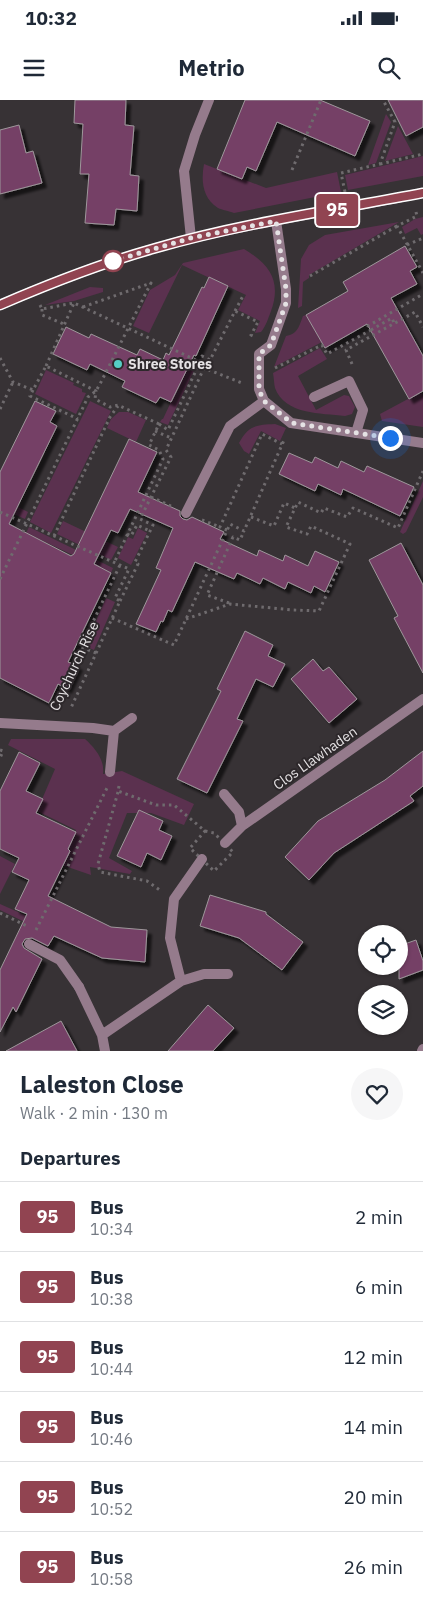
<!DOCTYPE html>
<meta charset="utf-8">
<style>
body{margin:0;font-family:"IBM Plex Sans",sans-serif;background:#f6f6f7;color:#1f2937;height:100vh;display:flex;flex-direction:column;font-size:19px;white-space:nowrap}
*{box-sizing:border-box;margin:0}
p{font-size:16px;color:#747a83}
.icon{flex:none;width:28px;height:28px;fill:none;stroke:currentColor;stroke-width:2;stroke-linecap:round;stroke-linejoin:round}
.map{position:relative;height:951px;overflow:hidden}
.side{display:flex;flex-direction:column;background:#fff;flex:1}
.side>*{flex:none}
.badge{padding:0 10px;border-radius:4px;font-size:18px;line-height:32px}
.fabs{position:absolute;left:358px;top:825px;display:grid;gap:10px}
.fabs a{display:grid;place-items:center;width:50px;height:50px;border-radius:50%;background:#fff;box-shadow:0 1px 4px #0004;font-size:25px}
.you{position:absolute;width:25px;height:25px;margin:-12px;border:4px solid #fff;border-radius:50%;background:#1a73e8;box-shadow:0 0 0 8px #1a73e833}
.map>.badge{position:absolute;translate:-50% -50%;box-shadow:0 0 0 2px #fff}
h2{padding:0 20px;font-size:19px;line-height:45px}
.round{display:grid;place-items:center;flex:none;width:52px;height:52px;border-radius:26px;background:#f6f6f7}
.head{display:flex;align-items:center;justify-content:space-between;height:85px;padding:0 20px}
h1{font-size:24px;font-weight:700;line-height:38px}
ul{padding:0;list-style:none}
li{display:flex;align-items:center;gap:15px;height:70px;padding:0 20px;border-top:1px solid #e0e1e3}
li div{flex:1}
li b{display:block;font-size:19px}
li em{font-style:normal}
li .badge{min-width:55px;font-weight:700;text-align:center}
.status{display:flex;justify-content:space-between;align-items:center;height:35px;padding:0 25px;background:#fff;direction:ltr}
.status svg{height:14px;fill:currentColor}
header{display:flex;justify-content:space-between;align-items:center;height:65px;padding:0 20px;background:#fff;font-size:22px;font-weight:700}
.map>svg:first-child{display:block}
.green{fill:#5b314f}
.building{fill:#754066;stroke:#9e979b;filter:url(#shadow)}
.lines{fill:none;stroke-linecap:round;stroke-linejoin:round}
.path{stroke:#6f6b6e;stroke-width:3;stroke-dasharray:2.5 4;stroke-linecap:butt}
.service{stroke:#957b8c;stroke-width:10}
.minor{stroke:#957b8c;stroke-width:10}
.tertiary{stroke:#957b8c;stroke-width:10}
.line-casing{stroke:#fff;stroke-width:11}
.line{stroke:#914451;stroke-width:8}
.walk{stroke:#e5e2e4;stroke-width:5;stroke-dasharray:0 9}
.stop-dot{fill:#fff;stroke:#914451;stroke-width:2.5}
.poi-dot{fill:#55cec5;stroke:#2d282b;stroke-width:2}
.labels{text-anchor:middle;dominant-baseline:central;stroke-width:4;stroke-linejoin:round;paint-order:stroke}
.poi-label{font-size:14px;font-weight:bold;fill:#e5e2e4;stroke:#2d282b;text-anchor:start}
.street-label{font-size:14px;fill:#e5e2e4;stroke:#2d282b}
</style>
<div class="status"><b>10:32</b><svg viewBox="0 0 49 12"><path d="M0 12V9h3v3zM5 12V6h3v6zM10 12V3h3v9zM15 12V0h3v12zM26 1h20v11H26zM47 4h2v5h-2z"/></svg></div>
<header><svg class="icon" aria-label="menu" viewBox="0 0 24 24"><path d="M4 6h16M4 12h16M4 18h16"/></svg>Metrio<svg class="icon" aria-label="search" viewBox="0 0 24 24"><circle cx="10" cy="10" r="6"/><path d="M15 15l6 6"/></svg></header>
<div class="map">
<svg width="423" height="951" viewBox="0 0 423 951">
<defs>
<filter id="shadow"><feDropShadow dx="4.5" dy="4.5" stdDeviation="1" flood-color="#0009"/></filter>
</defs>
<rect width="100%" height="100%" fill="#373235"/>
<path class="green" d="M386,14L391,22L376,63L368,65Z
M398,26L413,54L385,61Z
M423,56V76L348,90L345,75Z
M204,64L266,88L337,72L341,92L234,113C229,111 222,110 218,108C202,98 201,80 204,64Z
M423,117V134L421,135L417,128L405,134L402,127L415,119Z
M399,122L309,175V178L303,182L302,206L298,208L301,159L309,145L325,135Z
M244,149C269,164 282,181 271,211C268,219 266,226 261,232L255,233L260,221L238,210L246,195L182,165L149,233L133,226L150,190L175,175L183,163Z
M90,187L103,188V192L74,201L45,205Z
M306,215L322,242L274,267L286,236C298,234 299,226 303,216Z
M320,248L327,259L298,276L316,310L344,295L349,296L355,307L352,314L345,316C321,313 285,315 275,288C274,284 274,278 273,273Z
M190,261L197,264L168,325L160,322L162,319H163Z
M46,270L74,283L73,285L82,289V292L86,293L76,314L35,294Z
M421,292L423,296V327L382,321L380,314Z
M90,301L111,311L51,433L30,422Z
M119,312H128L146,320L136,342L107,328L111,319Z
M275,324L286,328L280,341L261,331L249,354L244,351L239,343C249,325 256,325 275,324Z
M423,381V397L406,432L403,434L400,432Z
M0,398L28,412L25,419L0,408Z
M63,421L118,447L111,460L57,434Z
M29,427L113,468L111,473L26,433Z
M138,428L147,433L131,465L118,458L128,437L133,439Z
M106,498L115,502L94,550L85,546Z
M11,639H85C95,648 105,660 103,674L122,671L194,704L184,725L151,713H127L109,758L132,771L130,774L90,767L91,775L59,764L76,730L37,711L55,669L8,645Z
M0,756L15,764L0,794Z
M0,804L36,820L33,826L0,810Z"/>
<path class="building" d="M75,0H126L125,25L134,26L130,75L139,76L137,111L116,109L114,125L85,123L89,74H80L83,24L74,23Z
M245,0H320L370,21L355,56L277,22L256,71L247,67L242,79L217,69Z
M388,0H423V27L406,36Z
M19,25L26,53L33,51L42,83L0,94V30Z
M405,146L417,167L410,171L417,184L391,198L423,256V291L409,299L367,224L325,248L306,215L348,191L343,182Z
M209,177L228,186L196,256L194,255L171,302L160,297L156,303L122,287L125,281L90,264L87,270L53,254L66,227L89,238L91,234L137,255L140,249L163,260L166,253L169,255L202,187L204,188Z
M35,301L56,311L50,322L57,326L9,424L71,456L74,454L129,339L157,352L138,392L180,411V416L183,419L187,420L192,417L224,432L220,439L257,456L259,450L283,461L285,455L308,466L315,451L339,462L325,492L314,486L311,493L288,482L285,489L263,478L260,484L237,473L234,479L195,462L172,512L168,510L163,522L161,521L156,532L136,524L161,470L156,468L173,428L130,409L118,433L111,430L94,464L111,473L68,562L78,566L67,589L58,584L49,603L0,578V372Z
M289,353L312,363L315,357L338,368L341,361L364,372L367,366L414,387L400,416L343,389L341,395L318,384L315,391L279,374Z
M401,443L423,485V573L394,518L398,516L369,460Z
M245,531L273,545L268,556L285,564L273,587L256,579L237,619L243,621L207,693L177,679L221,591L217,589Z
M313,559L323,571L329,567L357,599L329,623L291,579Z
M423,651V686L410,696L414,701L334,753L309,780L285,757L318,721L385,680Z
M19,652L40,663L26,691L43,699L36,713L76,732L68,749L70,751L48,796L111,827L147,830L145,862L102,858L54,836L48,846L32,838L25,839L22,844L24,848L42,859L16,912L13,907L0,932V870L27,814L15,809L29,780L12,772L19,758L0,749V691Z
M139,710L163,721L159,730L172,736L161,760L147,753L141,767L117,756Z
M210,795L266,812V814L303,842L282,870L239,838L200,826Z
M416,840L423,861V870L399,879V846Z
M208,905L234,928L213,951H168Z
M61,921L77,951H6Z"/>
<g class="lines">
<path class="path" d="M380,64L423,54
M292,70L321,0
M345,92L341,73L380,64L395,22L383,0
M416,112L417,116L397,126L423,173
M407,145L423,138
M310,176L397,126
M40,205L42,209L74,203L200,262L202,256L210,260L235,211L258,222L251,235L255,237
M42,209V215L64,224
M235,211L244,194
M371,230L392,218L394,223
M0,258L13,282L33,290L46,266L96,291L95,299L110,307L118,305L159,324L149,345L159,350L163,359L114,463
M352,264L346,250L415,212L423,227
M46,266L74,203
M275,268L322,245L327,254L371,230L368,226L423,194
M33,290L30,296L78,319
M0,309L13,282
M159,324L168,330L200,262
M155,331L171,338
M151,397L171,406
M0,412L129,469L115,498L120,501L70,610
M251,417L274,426L284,403L295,408
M202,420L220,427
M227,430L220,427L262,334L282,344
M127,434L131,436L137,425L150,431
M54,436L110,317L118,306
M0,479L88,297L96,291L101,282L151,183L83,207
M120,501L138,464L135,462L153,425L140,419L171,357L166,350L204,268L242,283
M229,503L207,495L233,437L240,440L244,431
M112,518L174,545L230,424L244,431L285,338
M186,519L230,504L293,510L319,511L350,444L311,426L307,434L286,427L298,402L321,413L324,408L347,417L353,408L398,428L423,371
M96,553L81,547L120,465
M0,650L3,651L0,658
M119,686L118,691L156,705H174L205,731
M118,692L98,764L100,772L147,781L161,791
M205,731L214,733L233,752L214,771L190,748Z
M0,813L29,827
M36,830L107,688"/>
<path class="service" d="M314,297L349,281L363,310L356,333
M186,413L230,326L264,301
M29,844L60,860L79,887"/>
<path class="minor" d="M276,121L286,189V203L271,245L259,254V289L264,301L291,323L423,343
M191,138L184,71L195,35L209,0
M0,623L93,628L114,631L110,672
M114,631L132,618
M224,694L239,712L242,726
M225,743L242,726L423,599
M181,881L170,838L174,799L202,759
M79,887L102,935
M105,951L102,935L181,881L204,874H228
M422,951L423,949"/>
<path class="tertiary" d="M0,205C62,178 124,155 189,139C266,120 345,109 423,93"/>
</g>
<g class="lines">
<defs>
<path id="line" d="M0,205C51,183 102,163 156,148C243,123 334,110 423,93"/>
</defs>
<use href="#line" class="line-casing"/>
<use href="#line" class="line"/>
<path class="walk" d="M113,161L191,138L276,121L286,189V203L271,245L259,254V290L264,301L292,323L390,338"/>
</g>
<circle class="stop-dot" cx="113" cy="161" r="10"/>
<circle class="poi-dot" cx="118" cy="264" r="5"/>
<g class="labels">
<g class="poi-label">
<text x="128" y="264">Shree Stores</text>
</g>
<g class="street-label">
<text transform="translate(74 566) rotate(-65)">Coychurch Rise</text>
<text transform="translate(315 658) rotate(-35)">Clos Llawhaden</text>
</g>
</g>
</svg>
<div class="fabs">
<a><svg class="icon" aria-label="locate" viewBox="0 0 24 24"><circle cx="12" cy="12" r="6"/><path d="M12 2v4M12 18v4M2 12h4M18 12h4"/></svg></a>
<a><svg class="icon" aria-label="layers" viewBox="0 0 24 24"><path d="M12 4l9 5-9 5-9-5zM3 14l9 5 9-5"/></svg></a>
</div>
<div class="you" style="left:390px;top:338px"></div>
<b class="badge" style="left:337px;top:110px;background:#914451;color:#fff">95</b>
</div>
<section class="side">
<div class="head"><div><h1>Laleston Close</h1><p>Walk · 2 min · 130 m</p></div><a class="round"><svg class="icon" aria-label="heart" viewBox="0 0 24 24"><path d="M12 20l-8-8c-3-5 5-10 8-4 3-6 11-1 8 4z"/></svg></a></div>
<h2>Departures</h2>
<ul>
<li><span class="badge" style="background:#914451;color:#fff">95</span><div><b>Bus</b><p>10:34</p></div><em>2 min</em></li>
<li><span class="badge" style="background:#914451;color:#fff">95</span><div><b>Bus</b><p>10:38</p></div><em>6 min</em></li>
<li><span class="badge" style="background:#914451;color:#fff">95</span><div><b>Bus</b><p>10:44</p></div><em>12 min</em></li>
<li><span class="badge" style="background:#914451;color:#fff">95</span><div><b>Bus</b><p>10:46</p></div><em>14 min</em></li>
<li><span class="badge" style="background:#914451;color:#fff">95</span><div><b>Bus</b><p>10:52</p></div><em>20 min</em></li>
<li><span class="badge" style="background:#914451;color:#fff">95</span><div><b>Bus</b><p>10:58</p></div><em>26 min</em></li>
</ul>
</section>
